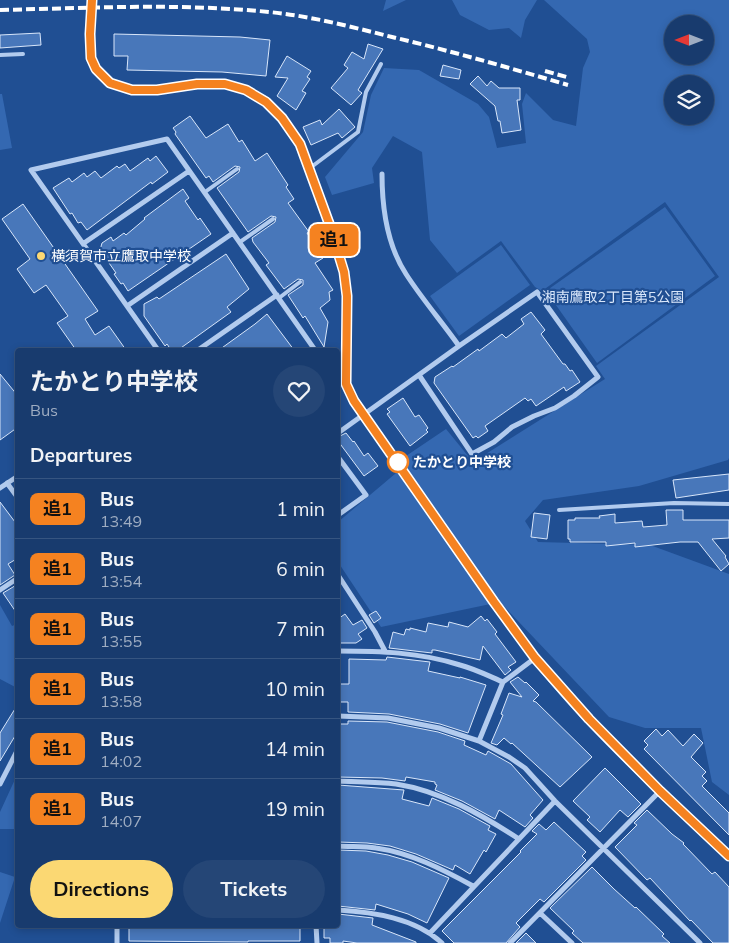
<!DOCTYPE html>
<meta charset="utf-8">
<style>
body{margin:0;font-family:Mulish,"Noto Sans JP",sans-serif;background:#254676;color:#f1f3f6;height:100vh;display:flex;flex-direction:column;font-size:19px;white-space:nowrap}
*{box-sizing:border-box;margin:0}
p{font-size:16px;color:#9fadc2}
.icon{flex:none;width:28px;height:28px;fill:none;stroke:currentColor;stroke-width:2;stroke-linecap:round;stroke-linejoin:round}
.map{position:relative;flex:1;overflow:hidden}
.drawer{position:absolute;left:15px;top:348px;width:325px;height:580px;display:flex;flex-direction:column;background:#183b6e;border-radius:5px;box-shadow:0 2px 8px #0003,0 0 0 1px #365581}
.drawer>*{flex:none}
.badge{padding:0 10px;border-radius:8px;font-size:18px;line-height:32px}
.needle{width:32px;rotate:270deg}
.controls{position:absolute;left:664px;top:15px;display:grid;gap:10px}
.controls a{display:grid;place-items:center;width:50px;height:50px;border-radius:50%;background:#183b6e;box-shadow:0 2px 8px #0003,0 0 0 1px #365581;font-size:25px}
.map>.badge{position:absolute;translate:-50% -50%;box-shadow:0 0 0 2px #fff}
h2{padding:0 15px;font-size:19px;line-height:45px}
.round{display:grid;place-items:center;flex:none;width:52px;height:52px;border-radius:26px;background:#254676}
.head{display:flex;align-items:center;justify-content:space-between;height:85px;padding:0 15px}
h1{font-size:24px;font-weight:700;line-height:38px}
.action{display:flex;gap:10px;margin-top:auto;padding:10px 15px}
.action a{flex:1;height:58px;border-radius:30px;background:#fbd873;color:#111;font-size:20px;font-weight:700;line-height:58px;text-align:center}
.action a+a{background:#254676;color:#f1f3f6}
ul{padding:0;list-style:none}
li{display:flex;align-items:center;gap:15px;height:60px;padding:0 15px;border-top:1px solid #365581}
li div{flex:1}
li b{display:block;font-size:19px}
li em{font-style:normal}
li .badge{min-width:55px;font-weight:700;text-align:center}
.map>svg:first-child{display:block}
.green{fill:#3468b1;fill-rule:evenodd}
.building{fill:#4877ba;stroke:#d8e6fa}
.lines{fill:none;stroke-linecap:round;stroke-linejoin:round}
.minor-tunnel{stroke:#4169a3;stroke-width:5;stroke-dasharray:5 2.5;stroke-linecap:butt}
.service{stroke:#b2cbee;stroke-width:4}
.minor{stroke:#b2cbee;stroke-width:5}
.tertiary{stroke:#b2cbee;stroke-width:9}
.rail{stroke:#fff;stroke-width:4;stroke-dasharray:9 4;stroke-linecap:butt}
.tertiary-bridge{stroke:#b2cbee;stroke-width:9}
.line-casing{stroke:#fff;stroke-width:11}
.line{stroke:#f58220;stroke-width:8}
.poi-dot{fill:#fbd873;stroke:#204f93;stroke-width:2}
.stop-dot{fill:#fff;stroke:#f58220;stroke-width:2.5}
.labels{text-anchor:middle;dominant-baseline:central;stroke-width:4.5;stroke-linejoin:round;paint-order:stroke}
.poi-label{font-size:14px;fill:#fff;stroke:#204f93;text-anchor:start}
.park-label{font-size:14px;fill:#d8e6fa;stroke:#204f93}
.stop-label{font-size:14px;font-weight:bold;fill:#fff;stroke:#204f93;text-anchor:start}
</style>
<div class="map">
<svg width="729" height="943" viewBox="0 0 729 943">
<rect width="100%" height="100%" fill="#204f93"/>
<path class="green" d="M386,0H406L383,11Z
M452,0H537L525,20L521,38L509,28L489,30L460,15Z
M544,0H729V458L728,460L639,486L543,500L525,521L538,542L650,545L729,574V795L712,782L701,728H645L609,717L500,602L381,627L338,562V522L402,468L406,456L446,429L473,462L605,379L596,366L719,277L665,202L542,291L535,287L501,241L457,273L430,240L422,152L393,136L372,168L374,183L332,195L325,177L363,132L371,95L384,68L419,70L478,104L489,117L497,148L526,143L522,104L526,93L553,120L576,126L583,68L590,52L587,39ZM672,24H705V56H672ZM672,84H705V116H672Z
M0,94H2L12,148L0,150Z
M665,207L715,276L597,363L546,291Z
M501,245L530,285L459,336L430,296Z
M0,605L12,626L17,624V688L0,679Z
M17,775V829H0V812Z
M0,872L15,877L0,923Z"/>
<path class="building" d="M40,33L41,45L0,48V35Z
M114,34L240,37L270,40L266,76L222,72L127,70L128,56H114Z
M368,44L383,49L358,90L362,93L351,105L331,88L348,68L344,65L352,52L364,59Z
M287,56L311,71L307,77L310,79L302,91L306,93L296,110L277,96L288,78L275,77Z
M443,65L461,70L459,79L440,76Z
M478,76L487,86L491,81L499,88H520V100H517L521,130L502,133L500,121H498L495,106L470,84Z
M339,109L355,127L342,138L338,133L311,145L303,127L320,120L322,125Z
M190,116L206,138L228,124L239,142L242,140L255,161L267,153L288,185L286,187L294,199L288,203L309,232L307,233L323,258L315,263L333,290L329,292L330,300L320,308L328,322L324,347L305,316L303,318L288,295L303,285V280L298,279L284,289L266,265L269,263L253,242L252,238L275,222L276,217L271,216L248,232L217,188L239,172L240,167L235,166L213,182L209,176L206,178L175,134L176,132L173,128Z
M156,156L168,172L152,184L151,182L87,230L81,222L78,223L72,213L70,214L53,188L69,178L72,182L84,173L87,177L95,171L101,178L117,166L119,168L125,164L130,171L148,158L150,161Z
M183,189L189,198L185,201L198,220L200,218L211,234L128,291L123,283L121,284L114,274L116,273L100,250L102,243L111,237L113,241L124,233L126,235L145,219L144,218Z
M23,204L98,311L85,319L95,335L109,326L126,350H76L57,323L68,316L46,285L34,293L17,269L30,259L2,219Z
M226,254L249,289L227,307L231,312L178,350H171L167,344L165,346L144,316V304L157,297L159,299Z
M531,312L545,330L541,334L563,364H565L570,371L572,370L580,382L566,391L564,387L536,406L531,399L528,401L525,398L485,426L488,431L478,438L476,436L473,438L434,383L435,377L452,366L453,367L478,349L479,351L502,334L506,338L524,324L521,319Z
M267,314L294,350H219L255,324Z
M0,374L18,396V427L0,440Z
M403,398L415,417L419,415L428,428L426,430L428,432L410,446L387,414L390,412L387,409Z
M346,433L353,442L354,441L364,456L368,453L378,466L364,476L338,441V437Z
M729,474V490L676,498L673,480Z
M0,502L18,526V558L8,564L15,575L0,585Z
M666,510H683V520H729V538L712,539L726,556L725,557L729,564L721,571L698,542H680L635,547V543L606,546V542H570V539H568V520H575V518H600L599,516L615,514V523L642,521L643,527L667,525Z
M534,513L550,515L547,539L531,537Z
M18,584V615L3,593Z
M376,611L381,618L374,623L369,615Z
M345,614L353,625L362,620L367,628L358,634L362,639L356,643H338V619Z
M481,616L485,621L487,619L497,632L495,634L516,662L508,667L511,670L505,675L483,646L480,660L435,650H432V653L389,648L393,632L404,635L406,629L410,630V628L426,632L428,623L448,627L449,622L468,627Z
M387,657L430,662L428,671L460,678V677L486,685L468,733L440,724L389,714L348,712V702H338V684H349V659L386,660Z
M518,677L525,683L526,682L539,695L533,701L536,702L592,757L560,787L512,743L511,744L504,738L497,745L491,743L503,715L501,714L509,693L522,697L510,682Z
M18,704V731L0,761V733Z
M348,721L387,722L438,732L465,741L464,745L486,755L488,751L511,764L543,800L530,815L533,818L525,827L499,810L495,819L462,801L435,790L437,785L435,784V782L406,777L405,781L382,778L338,777V724H348Z
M656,729L662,736L668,730L683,746L694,734L703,743L691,757L706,772L702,776L707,781L702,786L729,813V835L644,749L648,745L644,741Z
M605,768L641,804L628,817L620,810L600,832L587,820L590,817L573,801Z
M338,785L404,790L402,799L429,806L432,798L459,809L488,825L490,826L488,830L496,834L486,852L484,850L470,874L455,865L453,870L416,854L390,846L367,843L338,842Z
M647,810L672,834L684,843L683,844L712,874L715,872L729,887V943H713L691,920L690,921L650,878L647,880L615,847L637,825L634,823Z
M554,822L586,852L582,856L586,860L544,902L540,899L516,923L520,927L506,943H454L442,931L521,852L520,851L537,834L532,831L539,824L546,830Z
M338,850L366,851L388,855L412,862L449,878L427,923L408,914L376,904L375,910L338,906Z
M592,867L614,889L635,908L636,907L664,934L662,936L670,943H583L572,933L574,931L550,908Z
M338,914L373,918L372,925L416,942V943H357L343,941V943H330V938H324V925H338Z
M129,925H300V941H248V942L129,941Z
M526,933L536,943H516Z"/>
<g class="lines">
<path class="minor-tunnel" d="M400,466L494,603"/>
<path class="service" d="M0,55L23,54
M310,168L358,132L366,92L381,64
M205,192L237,169
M240,242L273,219
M279,298L300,282
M559,510L674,503L729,504"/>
<path class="minor" d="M382,174C382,208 387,245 406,274C422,299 442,322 459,346
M84,243L189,171
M127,306L233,233
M158,350L31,170L167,139L315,350
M198,350L277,295
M338,433L459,346L537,292L598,377L574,396L555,408L534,416L512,427L494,442L472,454L419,375
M338,457L366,495L338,515
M7,483L18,498
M0,488L18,476
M338,575L375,632L385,651
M0,590L18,578
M338,651C379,651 419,652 460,665C475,669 489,676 503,682
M338,716L388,718L439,728L479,741L509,757L525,768L555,801L700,943
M479,741L503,682L535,658
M338,781C357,782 377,782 396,784C441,791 482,815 519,839
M0,784L18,749
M338,846C350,847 364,846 376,848C411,853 442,869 473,886
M338,910C373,912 415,918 442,943
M540,913L572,943
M316,925L317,943
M430,933L555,801
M117,943V925
M510,943L660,791"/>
<path class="tertiary" d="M90,33L91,58L96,69L110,83L132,90H157L197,84H225L246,90L267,102L282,118L300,144L330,226L344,272L347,296L346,384L354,401L400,466
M494,603C508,621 521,640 535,658C592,730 662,793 729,856"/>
<path class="rail" d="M0,10C90,8 180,3 269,12C311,16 352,27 392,37C451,51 510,68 568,85
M545,71L570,78"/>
<path class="tertiary-bridge" d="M90,33L92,0"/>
</g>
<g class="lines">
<defs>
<path id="line" d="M92,0L90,34L91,58L96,69L110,83L132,90H157L197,84H225L246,90L266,102L282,118L300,144L330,226L344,272L347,296L346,384L354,401L494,602L535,658L589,719L660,791L729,856"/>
</defs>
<use href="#line" class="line-casing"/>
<use href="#line" class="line"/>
</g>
<circle class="poi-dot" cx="41" cy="256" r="5"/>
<circle class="stop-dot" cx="398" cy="462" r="10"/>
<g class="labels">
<g class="poi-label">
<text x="51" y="256">横須賀市立鷹取中学校</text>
</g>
<g class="park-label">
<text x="613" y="297">湘南鷹取2丁目第5公園</text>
</g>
<g class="stop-label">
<text x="413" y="462">たかとり中学校</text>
</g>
</g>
</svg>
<div class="controls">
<a><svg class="needle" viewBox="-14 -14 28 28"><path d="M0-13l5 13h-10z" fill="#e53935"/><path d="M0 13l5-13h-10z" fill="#9fadc2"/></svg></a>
<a><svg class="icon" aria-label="layers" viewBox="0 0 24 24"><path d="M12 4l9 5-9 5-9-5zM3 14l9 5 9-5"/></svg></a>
</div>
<b class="badge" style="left:334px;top:240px;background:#f58220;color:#111">追1</b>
<section class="drawer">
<div class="head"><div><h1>たかとり中学校</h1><p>Bus</p></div><a class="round"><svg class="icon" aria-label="heart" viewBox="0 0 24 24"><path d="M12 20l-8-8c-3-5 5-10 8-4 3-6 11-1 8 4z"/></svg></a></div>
<h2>Departures</h2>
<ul>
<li><span class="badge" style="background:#f58220;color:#111">追1</span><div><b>Bus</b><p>13:49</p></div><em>1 min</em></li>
<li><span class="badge" style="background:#f58220;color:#111">追1</span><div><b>Bus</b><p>13:54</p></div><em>6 min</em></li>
<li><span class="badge" style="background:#f58220;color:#111">追1</span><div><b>Bus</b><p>13:55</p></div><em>7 min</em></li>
<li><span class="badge" style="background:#f58220;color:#111">追1</span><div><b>Bus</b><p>13:58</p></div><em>10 min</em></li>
<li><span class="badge" style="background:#f58220;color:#111">追1</span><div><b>Bus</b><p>14:02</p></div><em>14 min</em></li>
<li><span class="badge" style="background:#f58220;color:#111">追1</span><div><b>Bus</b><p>14:07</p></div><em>19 min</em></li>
</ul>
<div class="action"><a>Directions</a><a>Tickets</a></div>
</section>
</div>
